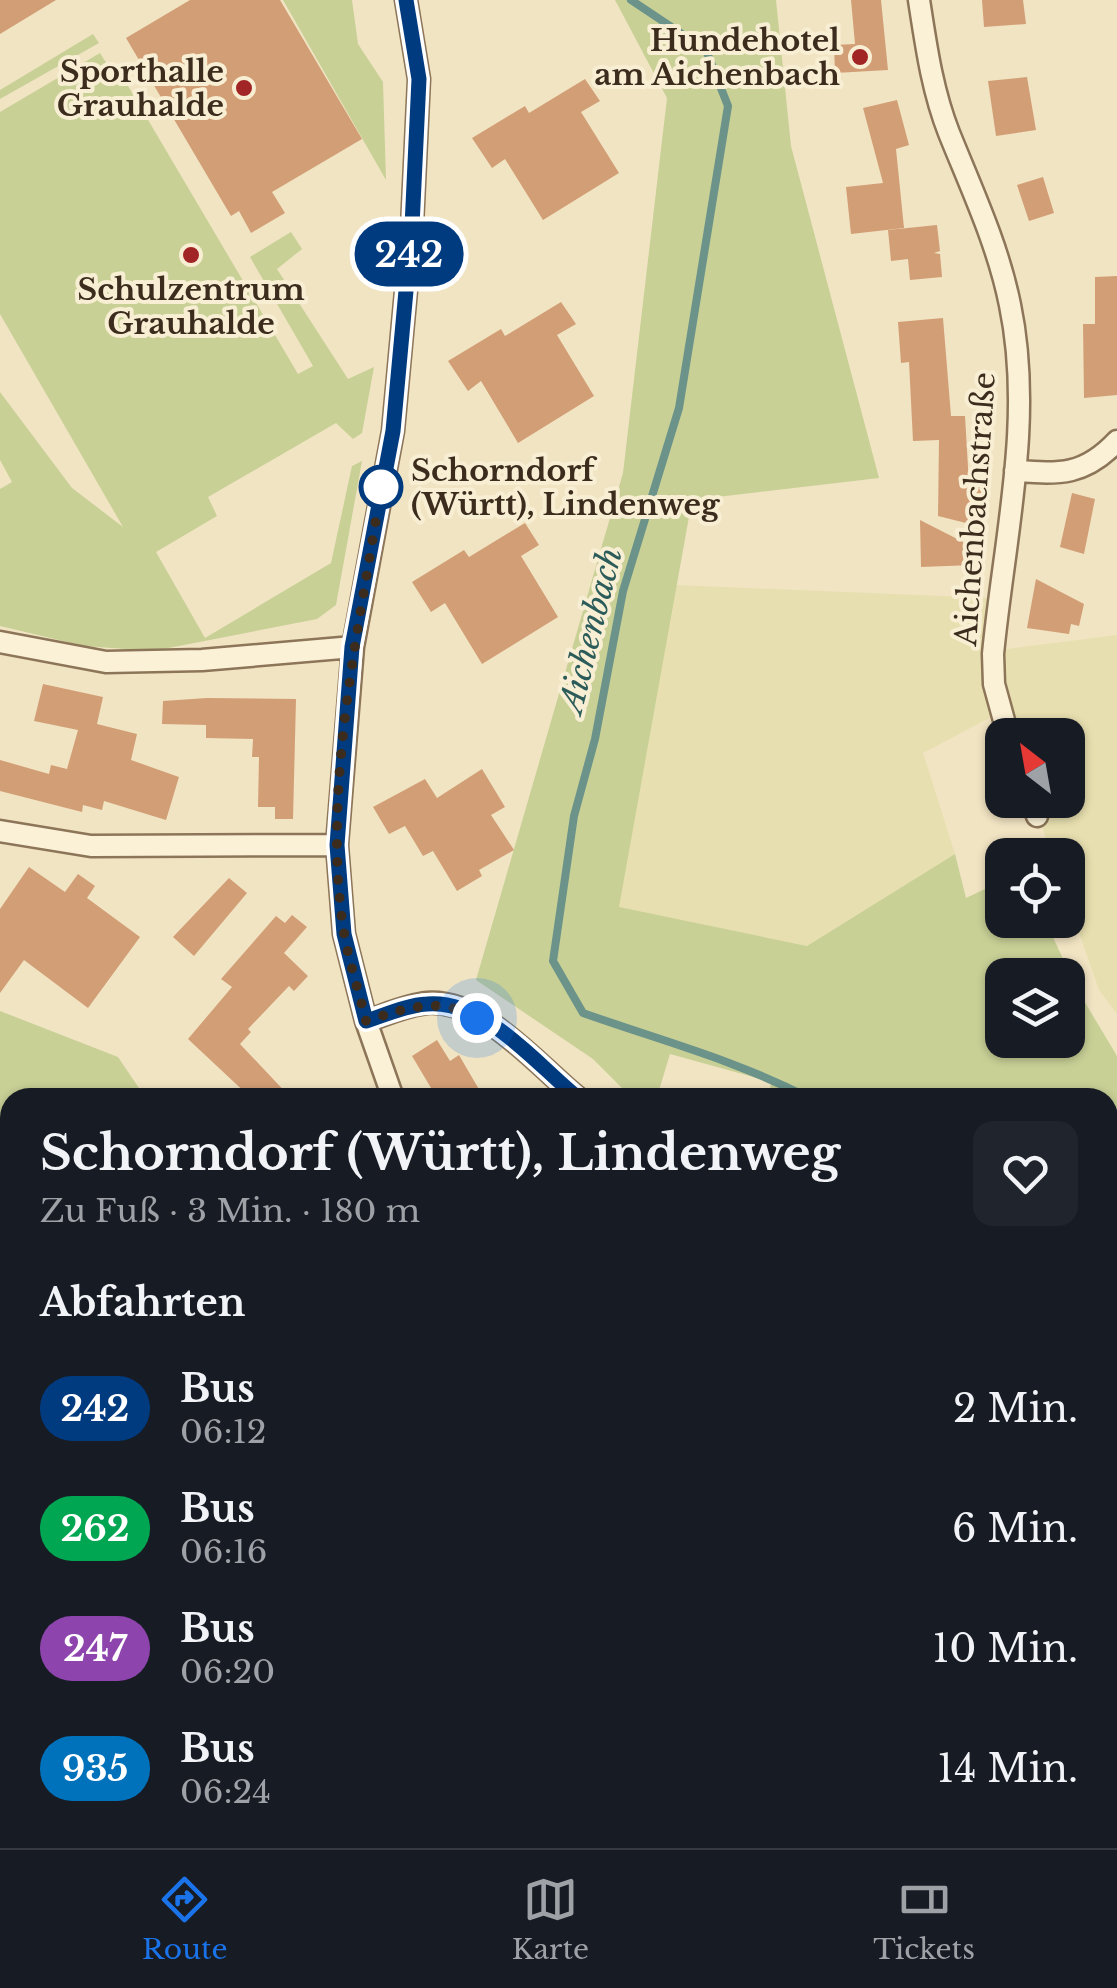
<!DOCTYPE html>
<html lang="de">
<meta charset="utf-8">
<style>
body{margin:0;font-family:"Libre Baskerville",serif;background:#20242c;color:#f1f3f6;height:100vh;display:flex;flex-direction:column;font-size:38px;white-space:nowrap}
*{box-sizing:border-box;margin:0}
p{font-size:32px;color:#9ea1a6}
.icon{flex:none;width:55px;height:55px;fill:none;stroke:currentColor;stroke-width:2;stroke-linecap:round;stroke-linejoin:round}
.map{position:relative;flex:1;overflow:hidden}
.side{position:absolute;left:0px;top:1088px;width:1118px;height:762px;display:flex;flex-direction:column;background:#171b24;border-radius:30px 30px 0 0;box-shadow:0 2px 8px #0004}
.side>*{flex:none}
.badge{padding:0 20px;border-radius:32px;font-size:35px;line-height:65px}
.needle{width:65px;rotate:329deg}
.tools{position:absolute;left:985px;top:718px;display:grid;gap:20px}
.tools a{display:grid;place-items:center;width:100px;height:100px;border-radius:20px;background:#171b24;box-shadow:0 2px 8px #0004;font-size:50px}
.you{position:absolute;width:50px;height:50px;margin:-25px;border:8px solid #fff;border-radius:50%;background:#1a73e8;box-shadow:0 0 0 15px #1a73e833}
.map>.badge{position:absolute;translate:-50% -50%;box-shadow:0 0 0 5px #fff}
h2{padding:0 40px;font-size:38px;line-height:90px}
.round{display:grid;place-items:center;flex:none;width:105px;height:105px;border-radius:20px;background:#20242c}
.overview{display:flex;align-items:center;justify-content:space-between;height:170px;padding:0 40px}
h1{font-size:48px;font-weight:800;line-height:75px}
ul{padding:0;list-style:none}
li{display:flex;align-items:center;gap:30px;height:120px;padding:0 40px}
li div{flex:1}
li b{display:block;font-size:38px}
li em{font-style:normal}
li .badge{min-width:110px;font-weight:700;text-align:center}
.tab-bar{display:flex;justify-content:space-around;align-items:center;height:140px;border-top:2px solid #363941;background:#171b24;font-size:28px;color:#9ea1a6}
.tab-bar a{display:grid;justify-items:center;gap:5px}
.tab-bar .active{color:#1a73e8}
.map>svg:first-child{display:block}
.farmland{fill:#e7dfaf}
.green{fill:#c8d096;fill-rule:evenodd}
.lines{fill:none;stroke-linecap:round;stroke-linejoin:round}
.stream{stroke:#6b9389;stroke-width:8}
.building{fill:#d29e76}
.street-casing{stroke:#8c7558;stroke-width:25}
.street{stroke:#fbf1d7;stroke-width:20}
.line-casing{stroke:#fff;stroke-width:22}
.line{stroke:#003b80;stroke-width:15}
.walk{stroke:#3b2c1d;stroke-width:10;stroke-dasharray:0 18}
.poi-dot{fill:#a02524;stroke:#f8eed3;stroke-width:4}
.stop-dot{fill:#fff;stroke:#003b80;stroke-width:5}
.labels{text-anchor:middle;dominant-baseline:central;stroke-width:8;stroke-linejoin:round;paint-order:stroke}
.poi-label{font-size:30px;font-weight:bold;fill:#3b2c1d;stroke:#f8eed3;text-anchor:end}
.stop-label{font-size:30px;font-weight:bold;fill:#3b2c1d;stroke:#f8eed3;text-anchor:start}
.street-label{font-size:30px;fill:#3b2c1d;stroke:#f8eed3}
.water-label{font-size:32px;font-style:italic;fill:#2c5c5a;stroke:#f8eed3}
</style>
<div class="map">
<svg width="1117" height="1848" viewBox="0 0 1117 1848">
<rect width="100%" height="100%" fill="#f1e4c3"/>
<path class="farmland" d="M675,585L990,598L983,655L993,716L923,753L955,854L807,946L618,907Z
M1117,635V1014L1099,990L1068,901V855H1051L1034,800H1068V735H1019L999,650Z"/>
<path class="green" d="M283,0H352L358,44L383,82L386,180Z
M615,0H776L791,146L879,478L692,500L619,907L807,946L955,854L966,898L1002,881V920H1045L1077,989L1117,1056V1253L1108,1250V1098L769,1097L771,1082L670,1054L657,1097H631L593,1059L476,980L623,473L667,98ZM1002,975H1068V1040H1002Z
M93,34L99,43L0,99V90Z
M100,53L112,72L118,69L298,374L313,366L250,257L291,232L302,249L277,269L348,379L374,367L362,433L353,439L336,423L208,497L217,516L156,552L205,638L331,563L352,466L362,461L336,605L317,619L153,651L84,646L0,626V489L12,482L0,460V392L72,488L123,527L0,314V112Z
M0,1011L118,1057L145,1097L10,1098V1840H476L479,1848H0Z"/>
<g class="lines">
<path class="stream" d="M631,0L706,50L728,106L679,408L623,591L595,739L574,816L553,961L583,1013C662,1041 733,1059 809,1098
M1108,1205L1117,1210
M988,1840L995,1848"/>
</g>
<path class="building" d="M0,0H56L0,34Z
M190,0H280L362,139L272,192L285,213L251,233L239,211L231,216L126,38Z
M851,0H881L888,70L835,73L834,45L855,44Z
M982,0H1023L1026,24L984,27Z
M1027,77L1036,130L996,136L988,81Z
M585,79L600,101L581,112L619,173L543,220L505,159L492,168L472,138L525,106L529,113Z
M897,100L909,145L896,149L904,228L851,234L846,187L883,183L863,108Z
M1043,177L1054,213L1029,221L1017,185Z
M937,225L940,251L934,253L940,254L942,277L910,280L908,259L891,261L888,230Z
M1117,276V395L1084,398L1083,324H1095V277Z
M561,302L576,324L557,335L594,396L518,443L481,381L468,391L448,361L501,329L505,336Z
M943,318L951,416H965L969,484H981L982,527L938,516L939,440L913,441L909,362L901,363L898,322Z
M1072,493L1095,499L1084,554L1060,547Z
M920,520L973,547V565L921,567Z
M525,523L539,545L521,556L558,617L482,664L445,603L431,612L412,582L464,550L469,557Z
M1036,579L1084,604L1079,626L1071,624L1069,634L1027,628Z
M43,684L103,697L97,724L137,734L131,760L179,777L166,820L104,801L102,810L83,805L82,812L0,791V760L49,774L51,765L67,769L78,730L34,721Z
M207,698L296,699L293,819H275V807H258L259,757H252L253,739L206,738V725L162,724L163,701Z
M482,769L505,807L491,815L514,850L479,870L482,876L457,891L433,851L423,856L405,826L389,834L373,807L425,779L437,798Z
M29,867L65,892L78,874L95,886L87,898L140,937L88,1008L24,960L0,993V909Z
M229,878L247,893L194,956L173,937Z
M292,915L307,927L284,953L308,976L294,991L289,986L248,1029L251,1032L240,1044L291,1098H251L188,1039L232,987L221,979L276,916L285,923Z
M437,1040L450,1061L459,1055L484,1098H437L412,1056Z"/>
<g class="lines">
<defs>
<path id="street" d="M919,0C926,45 932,90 949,133C972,190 998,245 1010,305C1034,420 1004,539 993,654L994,684L1008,735
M1015,471C1060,474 1084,476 1117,441
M0,642L106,662L202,660L353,647
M1032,800L1037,816
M0,831L91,846L337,845
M366,1021C385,1015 407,1005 427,1003C484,999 537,1065 578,1098
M393,1098L366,1021L344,934L337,845L353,647L393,431L412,226L419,79L406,0
M1108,1290L1117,1293
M1108,1547L1117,1543
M1108,1716L1117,1724
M745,1840L753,1848"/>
</defs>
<use href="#street" class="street-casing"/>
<use href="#street" class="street"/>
</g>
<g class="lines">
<defs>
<path id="line" d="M406,0L419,79L412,226L393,431L352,647L337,845L344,934L366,1021C385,1015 407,1005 427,1004C485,999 537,1065 578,1098"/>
</defs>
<use href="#line" class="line-casing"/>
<use href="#line" class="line"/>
<path class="walk" d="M381,487C360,627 321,791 344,933C349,962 359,992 366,1021C406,1008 439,996 477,1018"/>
</g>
<g class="poi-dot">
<circle cx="860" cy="57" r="10"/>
<circle cx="244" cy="88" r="10"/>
<circle cx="191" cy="255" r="10"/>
</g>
<circle class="stop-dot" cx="381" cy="487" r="20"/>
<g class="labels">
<g class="poi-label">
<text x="840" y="40">Hundehotel<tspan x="840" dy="34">am Aichenbach</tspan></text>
<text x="224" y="71">Sporthalle<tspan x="224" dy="34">Grauhalde</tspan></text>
<text x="191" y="289" text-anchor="middle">Schulzentrum<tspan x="191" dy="34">Grauhalde</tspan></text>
</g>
<g class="stop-label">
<text x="411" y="470">Schorndorf<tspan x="411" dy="34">(Württ), Lindenweg</tspan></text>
</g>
<g class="street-label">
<text transform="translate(975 509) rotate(-86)">Aichenbachstraße</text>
</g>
<g class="water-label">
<text transform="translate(591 630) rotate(-76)">Aichenbach</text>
</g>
</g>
</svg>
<div class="tools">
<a><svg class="needle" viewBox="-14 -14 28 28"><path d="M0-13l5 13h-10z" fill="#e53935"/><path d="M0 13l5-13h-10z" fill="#9ea1a6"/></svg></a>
<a><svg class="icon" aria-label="locate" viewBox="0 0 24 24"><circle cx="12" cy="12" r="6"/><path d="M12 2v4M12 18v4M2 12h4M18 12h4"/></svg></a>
<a><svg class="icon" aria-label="layers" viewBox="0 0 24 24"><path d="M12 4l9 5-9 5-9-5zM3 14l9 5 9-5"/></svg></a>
</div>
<div class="you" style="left:477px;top:1018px"></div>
<b class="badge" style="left:409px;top:254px;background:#003b80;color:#fff">242</b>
<section class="side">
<div class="overview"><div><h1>Schorndorf (Württ), Lindenweg</h1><p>Zu Fuß · 3 Min. · 180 m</p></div><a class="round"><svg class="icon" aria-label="heart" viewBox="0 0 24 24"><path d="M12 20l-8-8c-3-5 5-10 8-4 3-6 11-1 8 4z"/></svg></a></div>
<h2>Abfahrten</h2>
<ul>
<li><span class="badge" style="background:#003b80;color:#fff">242</span><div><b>Bus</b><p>06:12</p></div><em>2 Min.</em></li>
<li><span class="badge" style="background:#00a651;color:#fff">262</span><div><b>Bus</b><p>06:16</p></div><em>6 Min.</em></li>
<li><span class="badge" style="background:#8e44ad;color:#fff">247</span><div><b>Bus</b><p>06:20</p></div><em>10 Min.</em></li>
<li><span class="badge" style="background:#0072bc;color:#fff">935</span><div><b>Bus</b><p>06:24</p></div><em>14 Min.</em></li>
</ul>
</section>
</div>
<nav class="tab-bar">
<a class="active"><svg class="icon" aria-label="directions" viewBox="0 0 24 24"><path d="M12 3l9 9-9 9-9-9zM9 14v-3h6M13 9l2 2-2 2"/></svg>Route</a>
<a><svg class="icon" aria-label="map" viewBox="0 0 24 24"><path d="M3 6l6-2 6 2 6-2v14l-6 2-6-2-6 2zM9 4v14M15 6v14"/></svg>Karte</a>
<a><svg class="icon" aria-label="tickets" viewBox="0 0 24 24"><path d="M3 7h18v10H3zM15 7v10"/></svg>Tickets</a>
</nav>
